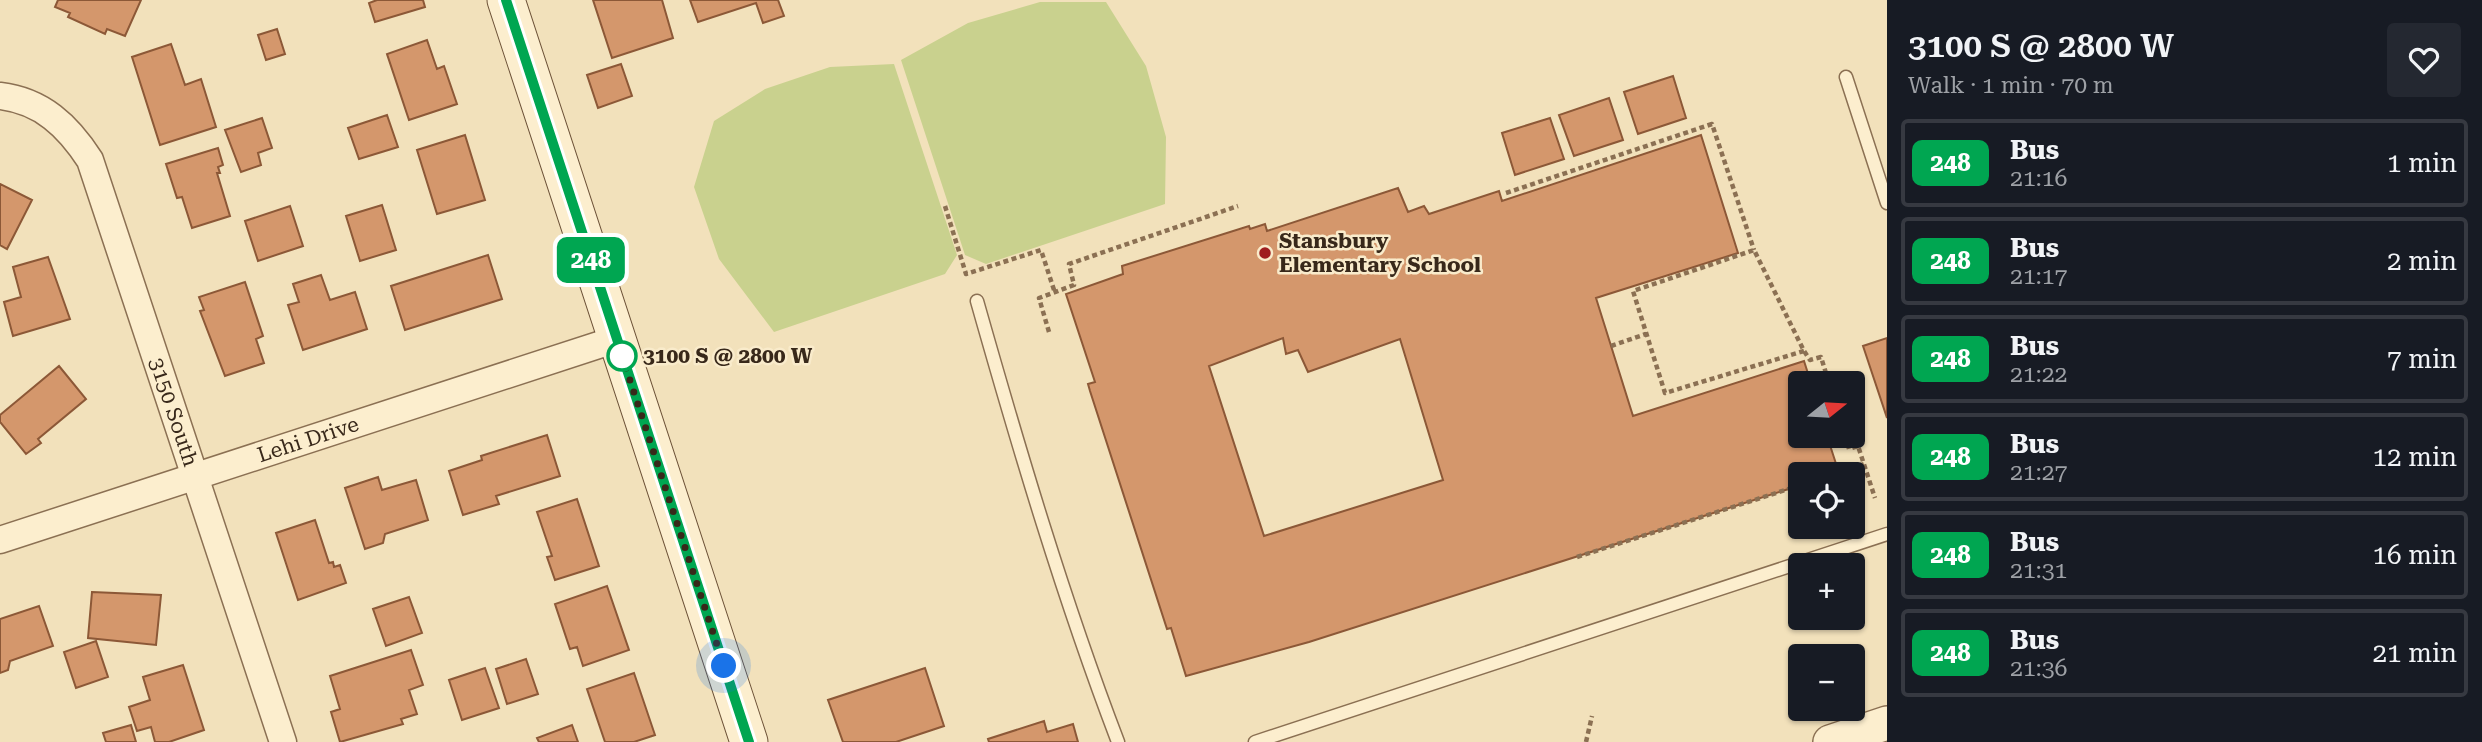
<!DOCTYPE html>
<meta charset="utf-8">
<style>
body{margin:0;font-family:"Roboto Serif",serif;background:#242831;color:#f1f3f6;height:100vh;display:flex;flex-direction:column;font-size:26px;white-space:nowrap}
*{box-sizing:border-box;margin:0}
p{font-size:23px;color:#9ea1a6}
.icon{flex:none;width:38px;height:38px;fill:none;stroke:currentColor;stroke-width:2;stroke-linecap:round;stroke-linejoin:round}
.map{position:relative;flex:1;overflow:hidden}
.drawer{display:flex;flex-direction:column;background:#171b24;width:595px}
.drawer>*{flex:none}
.badge{padding:0 14px;border-radius:10px;font-size:24px;line-height:46px}
.needle{width:46px;rotate:72deg}
.tools{position:absolute;left:1788px;top:371px;display:grid;gap:14px}
.tools a{display:grid;place-items:center;width:77px;height:77px;border-radius:7px;background:#171b24;box-shadow:0 2px 5px #0004;font-size:35px}
.you{position:absolute;width:35px;height:35px;margin:-18px;border:5px solid #fff;border-radius:50%;background:#1a73e8;box-shadow:0 0 0 10px #1a73e833}
.map>.badge{position:absolute;translate:-50% -50%;box-shadow:0 0 0 4px #fff}
.round{display:grid;place-items:center;flex:none;width:74px;height:74px;border-radius:7px;background:#242831}
.summary{display:flex;align-items:center;justify-content:space-between;height:119px;padding:0 21px}
h1{font-size:33px;font-weight:600;line-height:52px}
ul{padding:0;list-style:none}
li{display:flex;align-items:center;gap:21px;height:88px;margin:0 14px 10px;padding:0 7px;border:4px solid #363941;border-radius:7px}
li div{flex:1}
li b{display:block;font-size:26px}
li em{font-style:normal}
li .badge{min-width:77px;font-weight:700;text-align:center}
main{display:flex;flex:1;min-height:0}
.map>svg:first-child{display:block}
.green{fill:#c9d18e}
.building{fill:#d4976c;stroke:#8c5837;stroke-width:2;fill-rule:evenodd}
.lines{fill:none;stroke-linecap:round;stroke-linejoin:round}
.service-casing{stroke:#8b7053;stroke-width:15}
.minor-casing{stroke:#8b7053;stroke-width:29}
.tertiary-casing{stroke:#8b7053;stroke-width:36}
.secondary-casing{stroke:#6c5137;stroke-width:39}
.path{stroke:#8b7053;stroke-width:4.5;stroke-dasharray:5 3.5;stroke-linecap:butt}
.service{stroke:#fceece;stroke-width:12}
.minor{stroke:#fceece;stroke-width:26}
.tertiary{stroke:#fceece;stroke-width:33}
.secondary{stroke:#fceece;stroke-width:37}
.line-casing{stroke:#fff;stroke-width:16}
.line{stroke:#00a651;stroke-width:10}
.walk{stroke:#38281a;stroke-width:7;stroke-dasharray:0 12.6}
.poi-dot{fill:#9f1d1f;stroke:#f9ebcb;stroke-width:2.5}
.stop-dot{fill:#fff;stroke:#00a651;stroke-width:3.5}
.labels{text-anchor:middle;dominant-baseline:central;stroke-width:5;stroke-linejoin:round;paint-order:stroke}
.poi-label{font-size:21px;font-weight:bold;fill:#38281a;stroke:#f9ebcb;text-anchor:start}
.stop-label{font-size:21px;font-weight:bold;fill:#38281a;stroke:#f9ebcb;text-anchor:start}
.street-label{font-size:21px;fill:#38281a;stroke:#f9ebcb}
</style>
<main>
<div class="map">
<svg width="1887" height="742" viewBox="0 0 1887 742">
<rect width="100%" height="100%" fill="#f2e1bb"/>
<path class="green" d="M1040,2H1106L1146,66L1166,137L1165,204L986,264L965,255L901,60L968,23Z
M894,64L957,255L945,274L774,332L719,259L694,187L714,121L765,89L830,67Z"/>
<path class="building" d="M58,0H141L125,36L107,29L105,34L68,17L70,13L55,7Z
M423,0L425,7L375,22L369,3L377,0Z
M593,0H662L673,38L612,58Z
M690,0H778L784,16L763,23L756,3L698,22Z
M277,29L285,54L266,60L258,35Z
M427,40L437,69L444,66L457,104L409,120L387,54Z
M171,44L185,85L201,79L216,127L160,145L132,57Z
M621,64L632,96L598,108L587,75Z
M1673,76L1686,118L1638,134L1624,92Z
M1609,98L1623,140L1574,156L1559,115Z
M387,115L398,147L359,159L348,128Z
M262,118L272,148L258,153L261,165L241,172L225,130Z
M1550,118L1564,159L1515,175L1502,133Z
M465,135L485,200L437,214L417,150Z
M1701,135L1738,253L1596,298L1633,416L1804,361L1811,383H1801V436H1827L1839,473L1801,474V485L1309,642L1186,676L1171,628L1167,629L1090,391L1088,384L1095,382L1066,294L1123,274L1122,266L1249,226L1250,229L1265,224L1267,231L1398,188L1408,212L1424,206L1429,214L1499,191L1502,201ZM1283,338L1286,354L1298,350L1308,372L1400,339L1443,480L1264,536L1209,366Z
M218,148L223,165L218,167L220,173H217L230,216L192,228L182,197L177,198L166,164Z
M0,184L32,200L7,249L0,245Z
M382,205L396,250L360,261L346,216Z
M290,206L303,246L258,261L245,221Z
M488,255L502,299L405,330L391,286Z
M48,257L70,319L13,336L4,302L21,297L13,267Z
M321,275L330,300L355,292L367,329L303,350L288,305L299,302L293,284Z
M245,282L263,336L256,339L264,363L225,376L200,311L204,310L199,297Z
M1887,338V418L1863,346Z
M59,366L86,399L38,439L41,443L26,454L0,422V415Z
M547,435L560,476L496,496L499,504L463,515L449,471L482,460L481,456Z
M378,477L382,490L416,480L428,520L385,534L383,543L365,549L345,488Z
M577,499L599,566L555,580L547,557L552,556L537,512Z
M315,520L329,563L333,562L334,567L340,565L346,583L298,600L276,533Z
M607,586L629,650L583,666L577,647L570,649L555,604Z
M92,592L161,595L156,645L88,638Z
M409,597L422,633L386,646L373,609Z
M39,606L53,646L10,661L8,670L0,673V619Z
M96,641L108,677L76,688L64,652Z
M411,650L423,685L409,690L417,714L401,719L403,724L340,742L331,712L340,709L330,676Z
M526,659L538,694L507,704L496,669Z
M183,665L204,730L169,742H155L151,727L137,731L129,707L150,700L143,677Z
M485,668L499,708L462,720L449,680Z
M925,668L944,726L896,742H843L828,700Z
M634,673L655,735L634,742H605L587,689Z
M1044,721L1047,732L1073,724L1078,742H989L988,739Z
M131,725L136,742H106L103,733Z
M572,725L578,742H539L537,738Z"/>
<g class="lines">
<defs>
<path id="service" d="M1846,77L1887,203
M977,301C1019,449 1063,598 1118,742
M1255,742L1887,534"/>
<g id="minor">
<path id="s1" d="M0,96C42,101 68,126 90,160L283,742"/>
<path id="s2" d="M0,540L617,339"/>
</g>
<path id="tertiary" d="M1830,742L1887,723"/>
<path id="secondary" d="M506,0L749,742"/>
</defs>
<use href="#service" class="service-casing"/>
<use href="#minor" class="minor-casing"/>
<use href="#tertiary" class="tertiary-casing"/>
<use href="#secondary" class="secondary-casing"/>
<path class="path" d="M1506,193L1712,124L1754,250
M945,206L966,274L1041,250L1055,293
M1049,332L1039,298L1074,285L1069,264L1238,206
M1611,346L1646,334
M1804,351L1665,393L1633,291L1754,250L1804,351L1810,360L1821,357L1829,383
M1845,436L1849,449L1858,446L1875,498
M1835,474L1864,464
M1577,557L1801,485
M1586,742L1592,716"/>
<use href="#service" class="service"/>
<use href="#minor" class="minor"/>
<use href="#tertiary" class="tertiary"/>
<use href="#secondary" class="secondary"/>
</g>
<g class="lines">
<defs>
<path id="line" d="M506,0L749,742"/>
</defs>
<use href="#line" class="line-casing"/>
<use href="#line" class="line"/>
<path class="walk" d="M622,356L724,666"/>
</g>
<circle class="poi-dot" cx="1265" cy="253" r="7"/>
<circle class="stop-dot" cx="622" cy="356" r="14"/>
<g class="labels">
<g class="poi-label">
<text x="1279" y="241">Stansbury<tspan x="1279" dy="24">Elementary School</tspan></text>
</g>
<g class="stop-label">
<text x="643" y="356">3100 S @ 2800 W</text>
</g>
<g class="street-label">
<text stroke="none"><textPath href="#s1" startOffset="380">3150 South</textPath></text>
<text stroke="none"><textPath href="#s2" startOffset="324">Lehi Drive</textPath></text>
</g>
</g>
</svg>
<div class="tools">
<a><svg class="needle" viewBox="-14 -14 28 28"><path d="M0-13l5 13h-10z" fill="#e53935"/><path d="M0 13l5-13h-10z" fill="#9ea1a6"/></svg></a>
<a><svg class="icon" aria-label="locate" viewBox="0 0 24 24"><circle cx="12" cy="12" r="6"/><path d="M12 2v4M12 18v4M2 12h4M18 12h4"/></svg></a>
<a>+</a>
<a>−</a>
</div>
<div class="you" style="left:724px;top:666px"></div>
<b class="badge" style="left:591px;top:260px;background:#00a651;color:#fff">248</b>
</div>
<section class="drawer">
<div class="summary"><div><h1>3100 S @ 2800 W</h1><p>Walk · 1 min · 70 m</p></div><a class="round"><svg class="icon" aria-label="heart" viewBox="0 0 24 24"><path d="M12 20l-8-8c-3-5 5-10 8-4 3-6 11-1 8 4z"/></svg></a></div>
<ul>
<li><span class="badge" style="background:#00a651;color:#fff">248</span><div><b>Bus</b><p>21:16</p></div><em>1 min</em></li>
<li><span class="badge" style="background:#00a651;color:#fff">248</span><div><b>Bus</b><p>21:17</p></div><em>2 min</em></li>
<li><span class="badge" style="background:#00a651;color:#fff">248</span><div><b>Bus</b><p>21:22</p></div><em>7 min</em></li>
<li><span class="badge" style="background:#00a651;color:#fff">248</span><div><b>Bus</b><p>21:27</p></div><em>12 min</em></li>
<li><span class="badge" style="background:#00a651;color:#fff">248</span><div><b>Bus</b><p>21:31</p></div><em>16 min</em></li>
<li><span class="badge" style="background:#00a651;color:#fff">248</span><div><b>Bus</b><p>21:36</p></div><em>21 min</em></li>
</ul>
</section>
</main>
